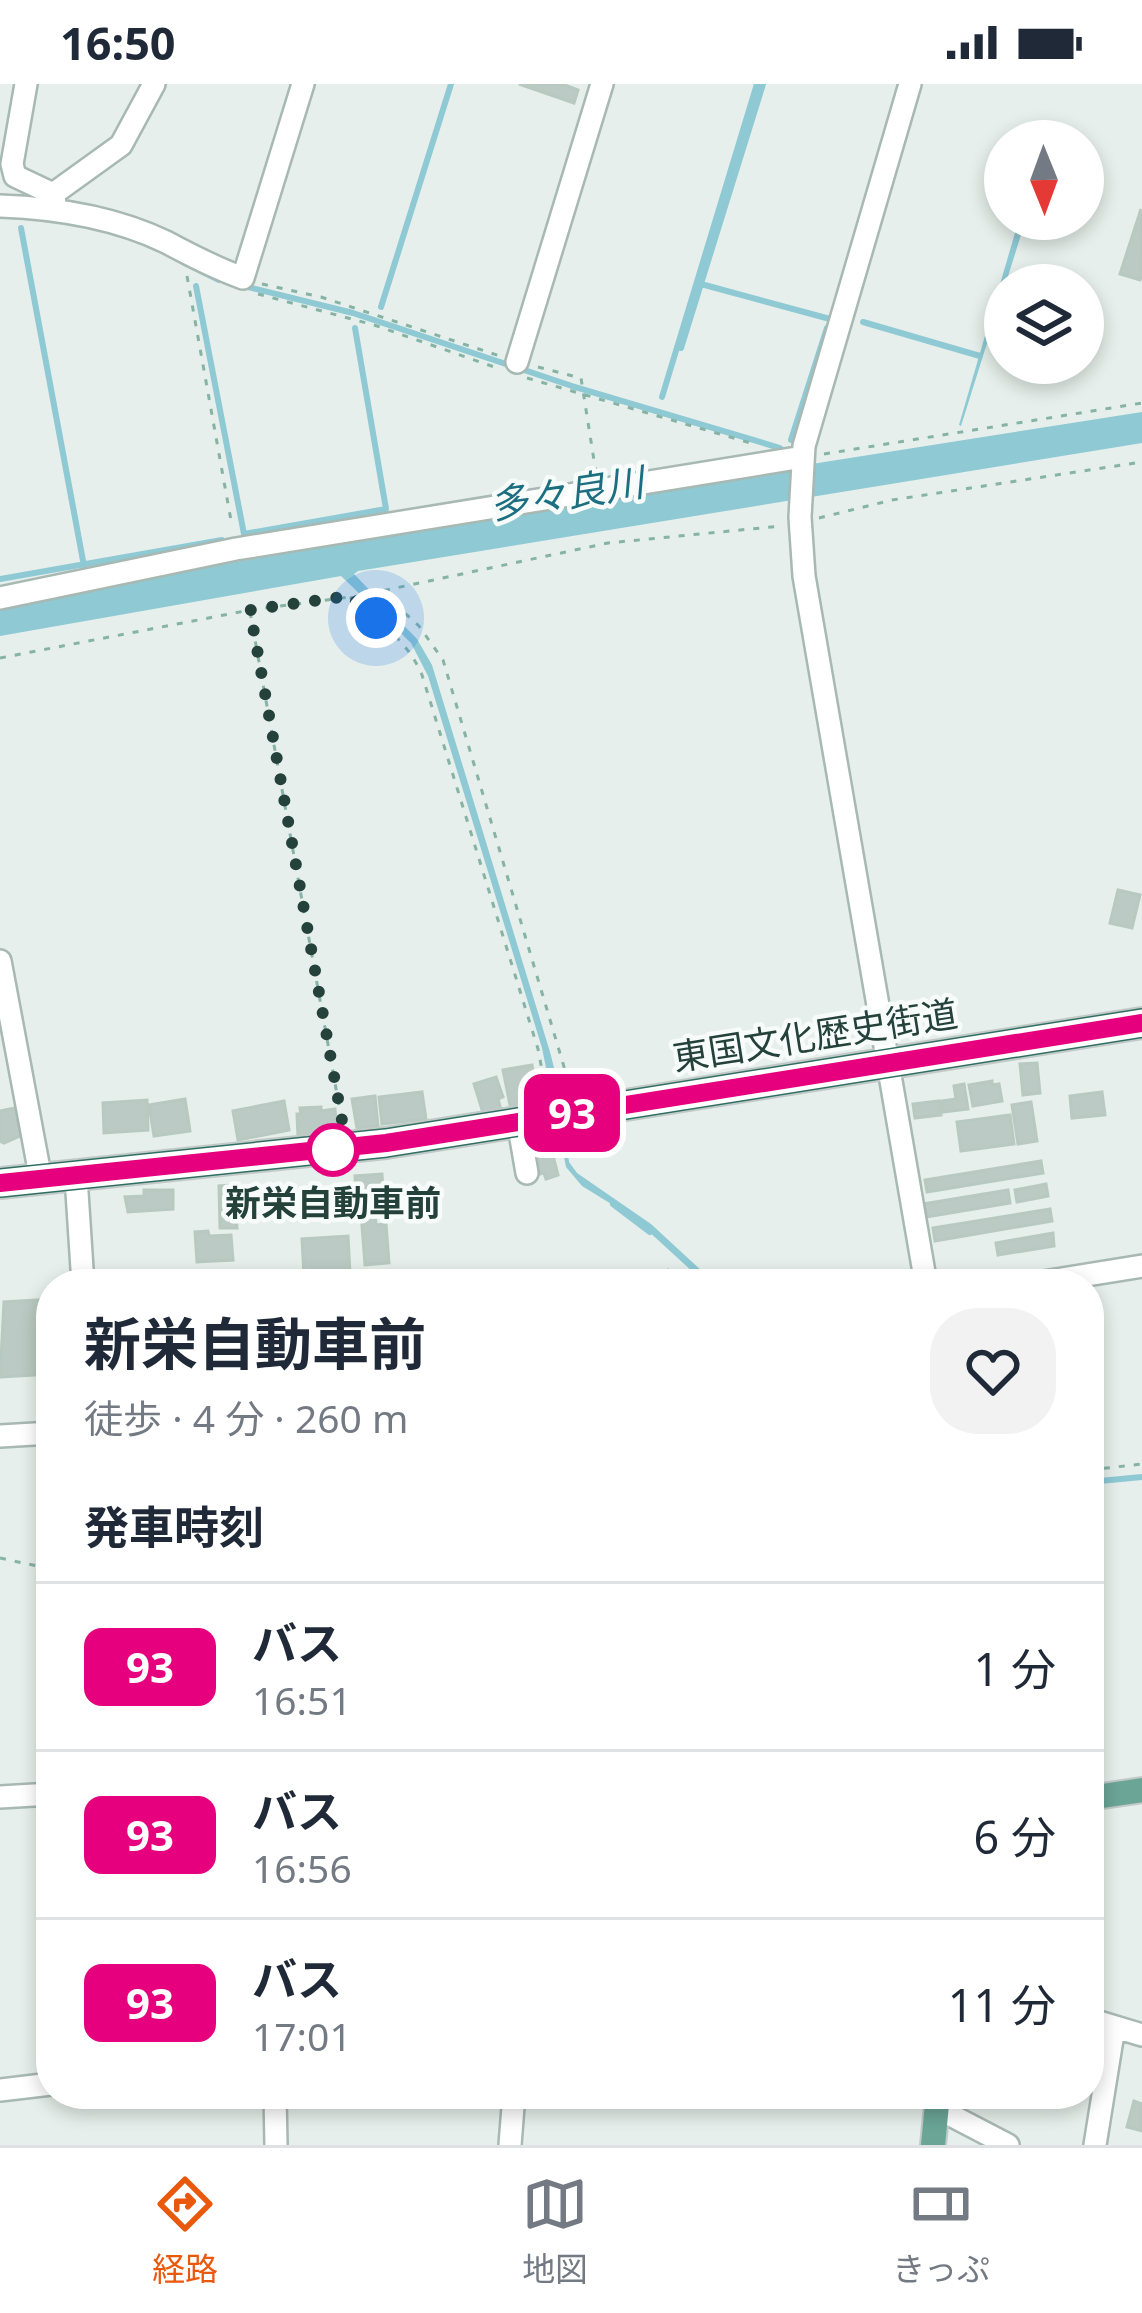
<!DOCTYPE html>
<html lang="ja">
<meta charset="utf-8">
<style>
body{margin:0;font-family:"Noto Sans","Noto Sans JP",sans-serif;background:#f2f2f3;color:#1f2937;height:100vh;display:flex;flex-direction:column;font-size:45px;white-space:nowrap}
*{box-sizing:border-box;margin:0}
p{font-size:39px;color:#747a83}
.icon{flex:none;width:66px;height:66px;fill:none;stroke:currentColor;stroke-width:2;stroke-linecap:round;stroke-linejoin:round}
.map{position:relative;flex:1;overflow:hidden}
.side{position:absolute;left:36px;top:1185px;width:1068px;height:840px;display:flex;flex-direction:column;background:#fff;border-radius:48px;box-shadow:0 6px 18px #0003}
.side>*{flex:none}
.badge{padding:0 24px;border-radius:18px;font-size:42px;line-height:78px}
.needle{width:78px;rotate:179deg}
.fabs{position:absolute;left:984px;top:36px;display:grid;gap:24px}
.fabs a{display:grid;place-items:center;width:120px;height:120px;border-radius:50%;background:#fff;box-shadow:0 6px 18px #0003;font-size:60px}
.you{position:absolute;width:60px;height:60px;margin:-30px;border:9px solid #fff;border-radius:50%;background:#1a73e8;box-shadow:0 0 0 18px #1a73e833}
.map>.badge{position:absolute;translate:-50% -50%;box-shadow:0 0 0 6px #fff}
h2{padding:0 48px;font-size:45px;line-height:108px}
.round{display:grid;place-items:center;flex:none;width:126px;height:126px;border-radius:48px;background:#f2f2f3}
.overview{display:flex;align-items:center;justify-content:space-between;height:204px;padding:0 48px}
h1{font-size:57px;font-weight:700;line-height:90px}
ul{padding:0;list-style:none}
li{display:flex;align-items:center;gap:36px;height:168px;padding:0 48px;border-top:3px solid #e0e1e3}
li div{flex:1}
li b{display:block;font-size:45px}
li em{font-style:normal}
li .badge{min-width:132px;font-weight:700;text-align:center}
.status{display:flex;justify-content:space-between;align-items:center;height:84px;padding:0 60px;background:#fff;direction:ltr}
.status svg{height:33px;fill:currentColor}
.dock{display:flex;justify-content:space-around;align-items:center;height:168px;border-top:3px solid #e0e1e3;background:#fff;font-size:33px;color:#747a83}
.dock a{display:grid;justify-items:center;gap:6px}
.dock .current{color:#ea580c}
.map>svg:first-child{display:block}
.water{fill:#8ec9d4}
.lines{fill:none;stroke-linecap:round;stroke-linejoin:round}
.stream{stroke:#8ec9d4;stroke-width:6}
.building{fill:#bbcac4;stroke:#b8c9c2;stroke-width:3}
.minor-casing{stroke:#a8b8b2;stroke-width:26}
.major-casing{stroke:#c2cac8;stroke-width:28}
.highway-casing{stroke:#c2cac8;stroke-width:34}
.path{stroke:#86b3a5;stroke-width:3;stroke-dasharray:6 9;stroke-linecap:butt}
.minor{stroke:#fff;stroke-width:21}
.major{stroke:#6aa596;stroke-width:24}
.highway{stroke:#2f6f62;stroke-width:30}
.line-casing{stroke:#fff;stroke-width:27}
.line{stroke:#e6007e;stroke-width:18}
.walk{stroke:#24423a;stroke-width:12;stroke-dasharray:0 21.6}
.stop-dot{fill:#fff;stroke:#e6007e;stroke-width:6}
.labels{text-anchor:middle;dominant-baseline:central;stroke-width:9;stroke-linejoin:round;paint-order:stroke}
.street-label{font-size:36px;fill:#24423a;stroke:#f7fbf9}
.stop-label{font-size:36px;font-weight:bold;fill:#24423a;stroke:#f7fbf9}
.water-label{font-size:39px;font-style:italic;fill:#1c6f80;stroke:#f7fbf9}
</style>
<div class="status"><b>16:50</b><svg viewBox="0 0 49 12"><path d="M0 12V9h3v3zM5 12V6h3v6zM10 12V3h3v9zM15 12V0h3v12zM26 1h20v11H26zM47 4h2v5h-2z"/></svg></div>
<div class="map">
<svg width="1142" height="2061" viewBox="0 0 1142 2061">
<rect width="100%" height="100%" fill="#e6efeb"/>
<path class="water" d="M1019,135H1026L961,342L959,341Z
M1142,328V359L358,487L354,490L417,555L432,581L550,968L563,1019L569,1078L577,1089L651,1140L716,1200H706L634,1134L582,1102L566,1083L542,964L428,592L411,559L341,492L0,552V522L107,500L780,385Z"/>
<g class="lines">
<path class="stream" d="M21,144L84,482
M183,178L219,196
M701,200L830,235
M196,202L244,450L386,425L355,244
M244,202L353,229L572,302L780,364
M381,223L451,0
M863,238L980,272
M677,263L681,264L763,0
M662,313L757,0
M791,356L827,244
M0,495L222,456
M613,1120L650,1148
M1089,1398L1142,1393"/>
</g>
<path class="building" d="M519,0H562L578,6L574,19Z
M1141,125L1142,191L1140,196L1120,190Z
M1118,806L1140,811L1132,844L1110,839Z
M1037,979L1040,1009L1023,1011L1020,980Z
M532,981L539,1021L511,1026L503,986Z
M496,993L503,1013L498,1015L501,1026L484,1032L474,1000Z
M992,997V1001L999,1000L1002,1017L973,1022L969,1001Z
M964,1000L968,1025L943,1028L942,1017L956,1015L954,1002Z
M422,1008L426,1035L382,1040L379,1013Z
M1102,1008L1105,1031L1072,1034L1070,1012Z
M375,1012L378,1042L357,1044L352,1015Z
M185,1015L190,1047L154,1052L149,1021Z
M147,1016L148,1046L104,1049L103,1019Z
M284,1017L289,1046L238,1056L233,1027Z
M939,1017L941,1031L915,1034L913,1020Z
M1031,1018L1037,1057L1018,1060L1012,1021Z
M19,1023L22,1051L4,1059L0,1057V1027Z
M321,1023V1027L335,1025L337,1047L298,1053L297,1030H301L300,1024Z
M1010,1031L1014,1060L961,1067L957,1038Z
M549,1056L558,1091L546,1095L544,1089L540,1090L532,1061Z
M1041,1077L1043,1089L927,1108L925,1096Z
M382,1090L384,1122L357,1124L355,1092Z
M1046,1100L1048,1112L1017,1118L1015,1106Z
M233,1101L237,1144H220L219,1102Z
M144,1106H173V1125L128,1128L125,1113L144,1112Z
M1008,1106L1010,1119L926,1133L923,1120Z
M1050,1125L1052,1137L935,1157L933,1144Z
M375,1128L376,1141L386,1140L389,1179L365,1181L361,1129Z
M208,1147L209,1152L231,1151L233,1176L197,1178L195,1148Z
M1053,1149L1054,1162L998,1171L996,1159Z
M348,1152L350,1190L304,1192L302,1155Z
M668,1186L682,1200H654Z
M51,1215V1290L0,1293L4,1218Z
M1134,2017L1142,2020V2047L1127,2043Z"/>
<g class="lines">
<defs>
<path id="minor" d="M26,0L12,80L15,92L53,110
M910,0L804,362L800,433L804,492L926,1200
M0,122C57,124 114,133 166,158C192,172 215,184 243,194L303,0
M56,124L53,110L121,61L154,0
M517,278L602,0
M0,514L236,465L803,373
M0,877L41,1096
M518,1037L527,1089
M76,1093L83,1200
M1031,1200L1142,1182
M0,1352L51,1349
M0,1713L51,1710
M1089,1935L1142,1951
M0,2006L51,2000
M275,2010L276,2061
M937,2024L1008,2061
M510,2061L514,2010
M1095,2061L1114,1943"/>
<path id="major" d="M1089,1714L1142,1706
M933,2061L938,2010"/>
<path id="highway" d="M0,1099L386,1059L1142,939"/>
</defs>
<use href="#minor" class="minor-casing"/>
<use href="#major" class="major-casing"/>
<use href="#highway" class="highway-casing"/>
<path class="path" d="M187,192L232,442
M262,200L321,213L500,272
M258,210L374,241L500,285
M538,283L581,294L596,389
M527,294L754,360
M824,370L1142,319
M819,434L892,416L1142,378
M383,509L419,542L443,576L570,1003
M350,513C379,537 407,556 422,591L538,965L546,1007
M250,528L342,1038
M0,574L250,526L358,512L608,459L781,442
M1089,1386L1142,1380
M0,1474L51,1485"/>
<use href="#minor" class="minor"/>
<use href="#major" class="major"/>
<use href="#highway" class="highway"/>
</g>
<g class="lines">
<defs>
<path id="line" d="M0,1099L386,1059L1142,939"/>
</defs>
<use href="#line" class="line-casing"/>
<use href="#line" class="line"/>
<path class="walk" d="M333,1066L347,1064L250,526L349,512L376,534"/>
</g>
<circle class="stop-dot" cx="333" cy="1066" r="24"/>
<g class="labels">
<g class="street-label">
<text transform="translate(815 951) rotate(-9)">東国文化歴史街道</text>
</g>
<g class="stop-label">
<text x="333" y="1118">新栄自動車前</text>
</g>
<g class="water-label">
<text transform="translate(566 408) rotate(-9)">多々良川</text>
</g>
</g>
</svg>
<div class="fabs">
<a><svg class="needle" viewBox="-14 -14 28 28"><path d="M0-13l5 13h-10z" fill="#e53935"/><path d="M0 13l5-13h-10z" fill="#747a83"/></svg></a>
<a><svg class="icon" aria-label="layers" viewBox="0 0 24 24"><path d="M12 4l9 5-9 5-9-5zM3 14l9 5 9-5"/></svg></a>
</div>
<div class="you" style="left:376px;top:534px"></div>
<b class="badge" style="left:572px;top:1029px;background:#e6007e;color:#fff">93</b>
<section class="side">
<div class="overview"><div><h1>新栄自動車前</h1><p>徒歩 · 4 分 · 260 m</p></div><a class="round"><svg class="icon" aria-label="heart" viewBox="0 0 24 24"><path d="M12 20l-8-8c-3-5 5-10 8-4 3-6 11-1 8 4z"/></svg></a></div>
<h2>発車時刻</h2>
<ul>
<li><span class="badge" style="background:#e6007e;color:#fff">93</span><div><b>バス</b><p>16:51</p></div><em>1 分</em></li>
<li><span class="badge" style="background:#e6007e;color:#fff">93</span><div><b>バス</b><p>16:56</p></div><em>6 分</em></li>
<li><span class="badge" style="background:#e6007e;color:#fff">93</span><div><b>バス</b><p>17:01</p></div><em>11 分</em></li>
</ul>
</section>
</div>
<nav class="dock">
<a class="current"><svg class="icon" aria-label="directions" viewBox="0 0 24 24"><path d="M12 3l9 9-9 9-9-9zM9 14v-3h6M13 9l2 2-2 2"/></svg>経路</a>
<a><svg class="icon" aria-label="map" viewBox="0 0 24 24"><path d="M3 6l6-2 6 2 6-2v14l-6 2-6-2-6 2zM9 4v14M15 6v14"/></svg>地図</a>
<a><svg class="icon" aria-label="tickets" viewBox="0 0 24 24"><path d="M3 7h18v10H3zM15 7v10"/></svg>きっぷ</a>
</nav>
